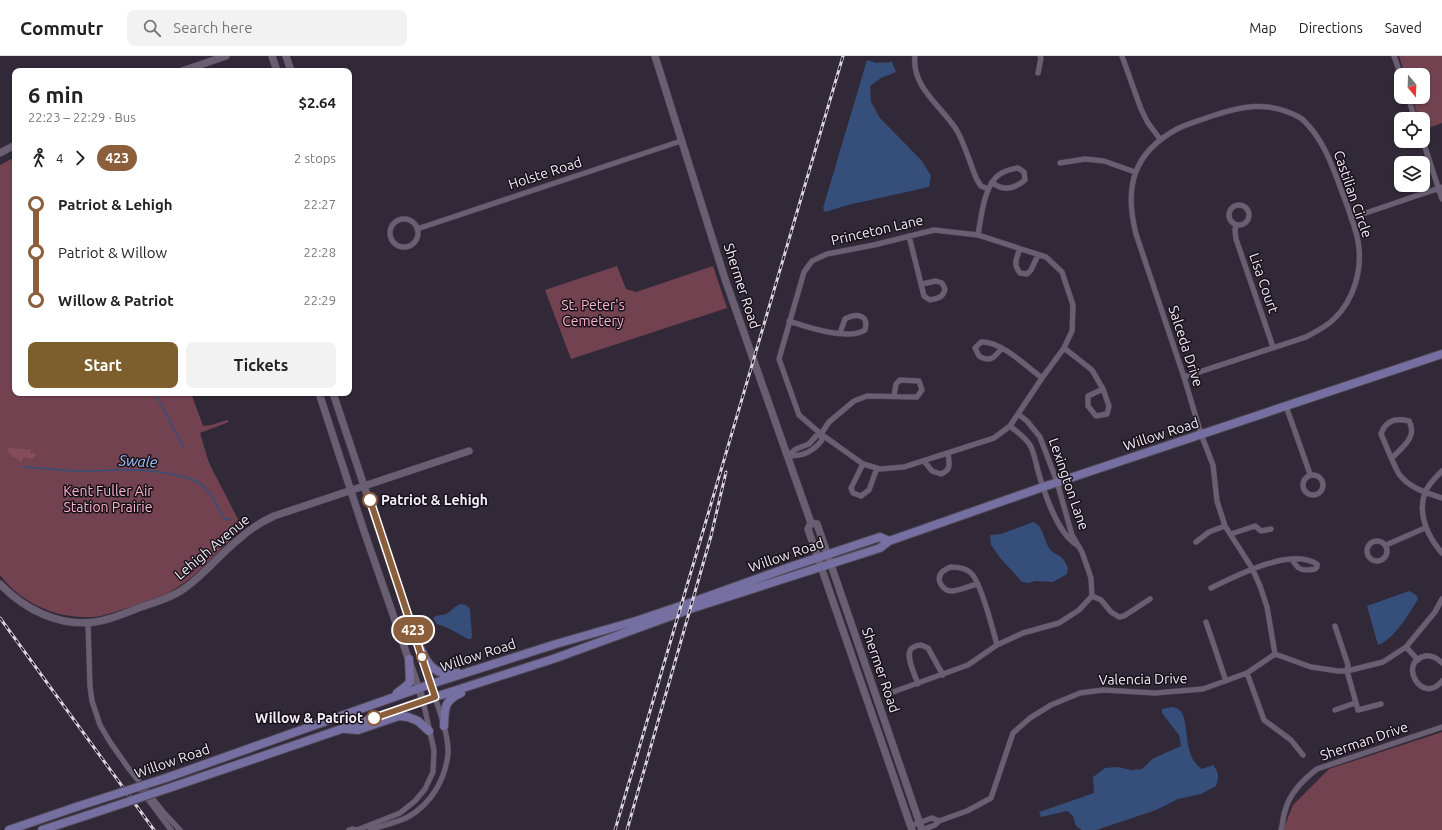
<!DOCTYPE html>
<meta charset="utf-8">
<style>
body{margin:0;font-family:Ubuntu,sans-serif;background:#f2f2f2;color:#222;height:100vh;display:flex;flex-direction:column;font-size:15px;white-space:nowrap}
*{box-sizing:border-box;margin:0}
p{font-size:13px;color:#767676}
.icon{flex:none;width:22px;height:22px;fill:none;stroke:currentColor;stroke-width:2;stroke-linecap:round;stroke-linejoin:round}
.map{position:relative;flex:1;overflow:hidden}
.drawer{position:absolute;left:12px;top:12px;width:340px;height:328px;display:flex;flex-direction:column;background:#fff;border-radius:8px;box-shadow:0 1px 3px #0004}
.drawer>*{flex:none}
.badge{padding:0 8px;border-radius:13px;font-size:14px;line-height:26px}
.needle{width:26px;rotate:161deg}
.buttons{position:absolute;left:1394px;top:12px;display:grid;gap:8px}
.buttons a{display:grid;place-items:center;width:36px;height:36px;border-radius:8px;background:#fff;box-shadow:0 1px 3px #0004;font-size:20px}
.map>.badge{position:absolute;translate:-50% -50%;box-shadow:0 0 0 2px #fff}
.legs{display:flex;align-items:center;gap:6px;height:44px;padding:0 16px;font-size:13px}
.legs p{margin-inline-start:auto}
.summary{display:flex;align-items:center;justify-content:space-between;height:68px;padding:0 16px}
h1{font-size:22px;font-weight:700;line-height:30px}
.primary-button{display:flex;gap:8px;margin-top:auto;padding:8px 16px}
.primary-button a{flex:1;height:46px;border-radius:8px;background:#7c5f2c;color:#fff;font-size:16px;font-weight:700;line-height:46px;text-align:center}
.primary-button a+a{background:#f2f2f2;color:#222}
ul{padding:0 16px;list-style:none}
li{display:flex;align-items:center;gap:14px;height:48px;font-size:15px}
li i{display:grid;place-items:center;width:6px;height:100%;margin:0 5px;background:currentColor}
li i::after{content:'';width:10px;height:10px;margin:-5px;border:3px solid;border-radius:50%;background:#fff}
li p{margin-inline-start:auto}
li:first-child i{background:linear-gradient(#0000 50%,currentColor 0)}
li:last-child i{background:linear-gradient(currentColor 50%,#0000 0)}
header{display:flex;align-items:center;gap:24px;box-sizing:border-box;height:56px;padding:0 20px;background:#fff;border-bottom:1px solid #e0e0e0}
header strong{font-size:19px}
nav{display:flex;gap:22px;margin-inline-start:auto;font-size:14px}
.search{width:280px;height:36px;background:#f2f2f2;display:flex;align-items:center;gap:10px;box-sizing:border-box;padding:0 14px;border-radius:8px;color:#767676;font-size:15px}
.map>svg:first-child{display:block}
.green{fill:#724250}
.forest{fill:#854c5d}
.water{fill:#354f7a}
.lines{fill:none;stroke-linecap:round;stroke-linejoin:round}
.stream{stroke:#354f7a;stroke-width:1.5}
.street-casing{stroke:#4d4553;stroke-width:6}
.secondary-casing{stroke:#4d4553;stroke-width:8}
.primary-casing{stroke:#4d4553;stroke-width:10}
.street{stroke:#6a5f72;stroke-width:5}
.secondary{stroke:#6a5f72;stroke-width:7}
.primary{stroke:#766fa1;stroke-width:8}
.rail-casing{stroke:#dad4df;stroke-width:3}
.rail{stroke:#17121a;stroke-width:1.5;stroke-dasharray:4.5;stroke-linecap:butt}
.primary-bridge-casing{stroke:#4d4553;stroke-width:10;stroke-linecap:butt}
.primary-bridge{stroke:#766fa1;stroke-width:8}
.line-1-casing{stroke:#fff;stroke-width:9}
.line-1{stroke:#8b5e3c;stroke-width:6}
.stop-1-dot{fill:#fff;stroke:#8b5e3c;stroke-width:2}
.labels{text-anchor:middle;dominant-baseline:central;stroke-width:3;stroke-linejoin:round;paint-order:stroke}
.street-label{font-size:14px;fill:#f3edf8;stroke:#17121a}
.park-label{font-size:14px;fill:#fdb5c9;stroke:#17121a}
.stop-label{font-size:14px;font-weight:bold;fill:#f3edf8;stroke:#17121a;text-anchor:start}
.water-label{font-size:15px;font-style:italic;fill:#a2c3fb;stroke:#17121a}
</style>
<header>
<strong>Commutr</strong>
<div class="search"><svg class="icon" aria-label="search" viewBox="0 0 24 24"><circle cx="10" cy="10" r="6"/><path d="M15 15l6 6"/></svg>Search here</div>
<nav><a>Map</a><a>Directions</a><a>Saved</a></nav>
</header>
<div class="map">
<svg width="1442" height="774" viewBox="0 0 1442 774">
<rect width="100%" height="100%" fill="#312838"/>
<path class="green" d="M1399,0H1442V67L1423,74V63H1419L1412,41H1423V19H1405Z
M15,101V337H191L203,370L211,369L227,364L229,366L200,377L209,407L239,465L244,466V472C237,476 232,483 226,488C211,503 196,520 178,531C164,540 147,546 131,551C119,554 106,560 93,561C57,563 22,548 0,519V109Z
M617,210L626,233L636,236L713,210L727,252L571,303L545,234Z
M1442,676V774H1283L1293,749L1329,713Z"/>
<path class="forest" d="M10,392L18,393L20,392L27,394L31,393L30,397H34L36,400L32,403L23,401L22,406L14,401H12L7,393Z"/>
<path class="water" d="M867,4L876,7L892,6L896,16L881,22L870,30L871,46L880,62L922,105L931,120L929,131L848,149L825,156L823,152Z
M1033,466C1043,469 1044,484 1049,492C1052,497 1057,498 1061,501C1064,503 1066,508 1068,512L1067,518L1053,526L1035,525L1029,527L1022,526L1001,503L991,489L990,479L1001,478Z
M1409,535L1416,539L1418,543C1410,557 1393,584 1378,589L1367,550Z
M461,548L466,549L470,553L472,579L471,583H468L448,572L437,568L433,562C438,558 442,560 446,558C452,555 454,550 461,548Z
M1172,651C1174,652 1177,652 1178,653C1192,662 1180,699 1202,713L1213,709C1219,716 1219,721 1216,730L1201,738L1178,743L1156,754L1096,774H1082L1076,770L1073,760L1067,755L1041,761L1039,756L1094,737L1093,721L1105,712L1118,711L1131,714L1142,713L1152,703L1181,690L1179,679L1162,657V653Z"/>
<g class="lines">
<path class="stream" d="M155,337L183,391
M24,411C42,412 60,415 78,415C112,415 142,411 175,419C183,421 191,422 198,426C210,433 218,452 225,463L231,464"/>
<defs>
<path id="street" d="M915,0C911,30 941,50 956,73C965,88 970,108 977,124L981,130L988,133
M1122,0L1141,53L1148,67L1160,83
M1394,0L1401,20
M1038,17L1041,2L1040,0
M1408,41L1415,63
M1423,85L1442,143
M1060,107L1085,103L1104,105L1135,116
M1229 159a10 10 0 1 1 20 0a10 10 0 1 1-20 0Z
M1351,162L1442,131
M390 177a14 14 0 1 1 28 0a14 14 0 1 1-28 0Z
M1236,169L1235,174L1236,183L1273,291
M417,173L681,85
M934,174L978,179L1046,201L1062,216L1073,249L1072,275L1064,292L1042,322L1010,370L994,382L904,411L880,413L863,408L821,378L799,359L779,303L804,216L812,205L827,198L874,189Z
M978,179C981,162 984,128 1000,118C1006,114 1012,113 1018,112L1024,116L1025,124C1014,133 1003,136 992,126
M909,180L924,240L930,244C938,242 943,242 945,233L942,227L936,225L922,228
M1020,193C1016,203 1013,208 1020,217L1027,218L1031,214L1038,199
M789,265C807,271 848,285 865,274C869,258 856,257 845,263L840,277
M1002,292C995,301 990,307 979,300L975,292L981,286C1001,285 1026,310 1042,322
M1064,292L1092,314L1103,333L1088,340V350L1096,360L1107,358L1109,350L1103,333
M1184,321L1306,281C1315,276 1326,271 1334,263C1354,244 1363,213 1358,185C1354,165 1345,145 1338,125C1330,104 1323,86 1308,69C1305,66 1303,63 1299,61C1267,44 1241,50 1209,61C1198,65 1187,68 1177,73C1133,97 1124,131 1136,178L1184,321L1201,378L1213,409L1217,445L1225,470L1252,512L1260,530L1267,551L1275,598
M1286,350L1310,418
M1018,358L1027,365L1040,381L1057,426L1072,479L1082,496L1091,522L1092,540
M1010,370C1017,376 1025,381 1030,389C1034,396 1036,407 1038,415C1044,436 1058,478 1077,489
M787,400L796,393L809,388L816,380L821,378L829,366L854,345L867,340L917,341L922,334L919,325L900,324L896,328L894,340
M788,400C803,400 813,396 822,384L821,378
M1392,402C1402,391 1418,381 1409,365C1395,362 1386,364 1381,378C1386,389 1393,408 1399,418C1409,432 1427,437 1442,442
M924,405L932,415L941,418C952,413 949,408 948,397
M863,408L851,432L853,437L861,440L869,434L877,412
M1442,415C1436,421 1428,428 1425,437C1417,458 1428,481 1442,497
M1303 429a10 10 0 1 1 20 0a10 10 0 1 1-20 0Z
M1231,478L1255,470L1261,475L1271,473
M1367 495a10 10 0 1 1 20 0a10 10 0 1 1-20 0Z
M1196,486L1209,476L1225,470
M1386,489L1425,472
M978,528C969,530 960,534 952,535C943,535 935,524 942,516C944,514 947,513 950,511C956,511 966,512 971,517C981,526 993,574 997,589
M1211,532C1236,520 1290,491 1317,508V511L1315,513C1303,515 1298,515 1292,503
M1206,566L1226,625
M88,567L90,630L92,645L100,669L110,686L129,713L165,758L180,774
M1335,570L1348,609L1347,615L1358,654L1381,648
M1406,591L1418,604
M1442,607C1437,602 1432,599 1425,600C1397,606 1422,650 1442,625
M1247,617L1264,664L1291,684L1303,699
M918,628C915,619 904,598 912,592C915,590 918,589 921,589L928,592L943,619
M890,637L968,609L997,589L1023,577L1059,567L1079,554L1092,540L1101,544L1111,556L1119,561L1124,560L1150,543
M1335,654L1355,647
M138,730L171,774
M910,770L932,762L939,765
M349,774L352,773L357,774
M357,774L400,757L415,745L425,733L433,716L434,694L423,645
M370,774C383,769 396,767 408,761C431,748 445,724 448,698C449,681 440,657 435,641
M922,774L935,769L939,765L967,755L991,742L1013,677L1030,662L1051,649L1080,637L1103,634L1155,637L1203,633L1247,617L1275,598L1311,611L1338,615H1347L1383,606L1406,591L1435,556L1442,543
M1281,774C1283,767 1283,759 1286,752C1291,735 1304,723 1317,713L1442,671"/>
<path id="secondary" d="M272,0L277,15
M286,0L291,15
M655,0L725,223L811,467L808,473L912,774
M182,15L226,0
M0,97L15,89
M319,337L364,475L423,645
M333,337L416,585
M811,467L817,468L922,774
M0,528C24,553 59,571 95,566C110,564 126,557 141,551C156,546 173,541 185,532C205,518 220,498 239,483C250,473 261,466 274,460L469,395
M421,599L435,641"/>
<path id="primary" d="M415,580C423,599 431,624 457,616
M397,637L405,631L410,626L409,603
M444,670C445,653 443,645 461,637
M346,673L358,674L399,660L408,661L418,665L429,675
M166,722L431,628L556,588L636,565L695,545L790,511L880,481L889,485
M172,731L435,641L553,603L693,552L880,492L889,485L1043,431L1442,298
M9,774L79,750
M42,774L85,760"/>
</defs>
<use href="#street" class="street-casing"/>
<use href="#secondary" class="secondary-casing"/>
<use href="#primary" class="primary-casing"/>
<use href="#street" class="street"/>
<use href="#secondary" class="secondary"/>
<use href="#primary" class="primary"/>
<defs>
<path id="rail" d="M0,562L154,774
M615,774L843,0
M627,774L711,480L726,416"/>
</defs>
<use href="#rail" class="rail-casing"/>
<use href="#rail" class="rail"/>
<defs>
<path id="primary-bridge" d="M79,750L166,722
M85,760L172,731"/>
</defs>
<use href="#primary-bridge" class="primary-bridge-casing"/>
<use href="#primary-bridge" class="primary-bridge"/>
</g>
<g class="lines">
<defs>
<path id="line-1" d="M370,444L435,641L374,662"/>
</defs>
<use href="#line-1" class="line-1-casing"/>
<use href="#line-1" class="line-1"/>
</g>
<g class="stop-1-dot">
<circle cx="370" cy="444" r="7"/>
<circle cx="422" cy="601" r="5"/>
<circle cx="374" cy="662" r="7"/>
</g>
<g class="labels">
<g class="street-label">
<text transform="translate(545 117) rotate(-18)">Holste Road</text>
<text transform="translate(1353 138) rotate(71)">Castilian Circle</text>
<text transform="translate(877 174) rotate(-13)">Princeton Lane</text>
<text transform="translate(1264 227) rotate(71)">Lisa Court</text>
<text transform="translate(742 230) rotate(72)">Shermer Road</text>
<text transform="translate(1186 290) rotate(72)">Salceda Drive</text>
<text transform="translate(1161 378) rotate(-18)">Willow Road</text>
<text transform="translate(1069 428) rotate(71)">Lexington Lane</text>
<text transform="translate(212 491) rotate(-40)">Lehigh Avenue</text>
<text transform="translate(786 499) rotate(-19)">Willow Road</text>
<text transform="translate(478 599) rotate(-18)">Willow Road</text>
<text transform="translate(881 614) rotate(71)">Shermer Road</text>
<text transform="translate(1143 623) rotate(-1)">Valencia Drive</text>
<text transform="translate(1364 685) rotate(-19)">Sherman Drive</text>
<text transform="translate(172 705) rotate(-19)">Willow Road</text>
</g>
<g class="park-label">
<text x="593" y="249">St. Peter's<tspan x="593" dy="16">Cemetery</tspan></text>
<text x="108" y="435">Kent Fuller Air<tspan x="108" dy="16">Station Prairie</tspan></text>
</g>
<g class="stop-label">
<text x="381" y="444">Patriot &amp; Lehigh</text>
<text x="363" y="662" text-anchor="end">Willow &amp; Patriot</text>
</g>
<g class="water-label">
<text transform="translate(138 405) rotate(3)">Swale</text>
</g>
</g>
</svg>
<div class="buttons">
<a><svg class="needle" viewBox="-14 -14 28 28"><path d="M0-13l5 13h-10z" fill="#e53935"/><path d="M0 13l5-13h-10z" fill="#767676"/></svg></a>
<a><svg class="icon" aria-label="locate" viewBox="0 0 24 24"><circle cx="12" cy="12" r="6"/><path d="M12 2v4M12 18v4M2 12h4M18 12h4"/></svg></a>
<a><svg class="icon" aria-label="layers" viewBox="0 0 24 24"><path d="M12 4l9 5-9 5-9-5zM3 14l9 5 9-5"/></svg></a>
</div>
<b class="badge" style="left:413px;top:574px;background:#8b5e3c;color:#fff">423</b>
<section class="drawer">
<div class="summary"><div><h1>6 min</h1><p>22:23 – 22:29 · Bus</p></div><b>$2.64</b></div>
<div class="legs"><svg class="icon" aria-label="walk" viewBox="0 0 24 24"><circle cx="13" cy="4" r="2"/><path d="M13 8l-2 6 4 7M11 14l-3 7M7 12l3-4h3l4 4"/></svg>4<svg class="icon" aria-label="forward" viewBox="0 0 24 24"><path d="M9 5l7 7-7 7"/></svg><b class="badge" style="background:#8b5e3c;color:#fff">423</b><p>2 stops</p></div>
<ul>
<li><i style="color:#8b5e3c"></i><b>Patriot &amp; Lehigh</b><p>22:27</p></li>
<li><i style="color:#8b5e3c"></i><span>Patriot &amp; Willow</span><p>22:28</p></li>
<li><i style="color:#8b5e3c"></i><b>Willow &amp; Patriot</b><p>22:29</p></li>
</ul>
<div class="primary-button"><a>Start</a><a>Tickets</a></div>
</section>
</div>
